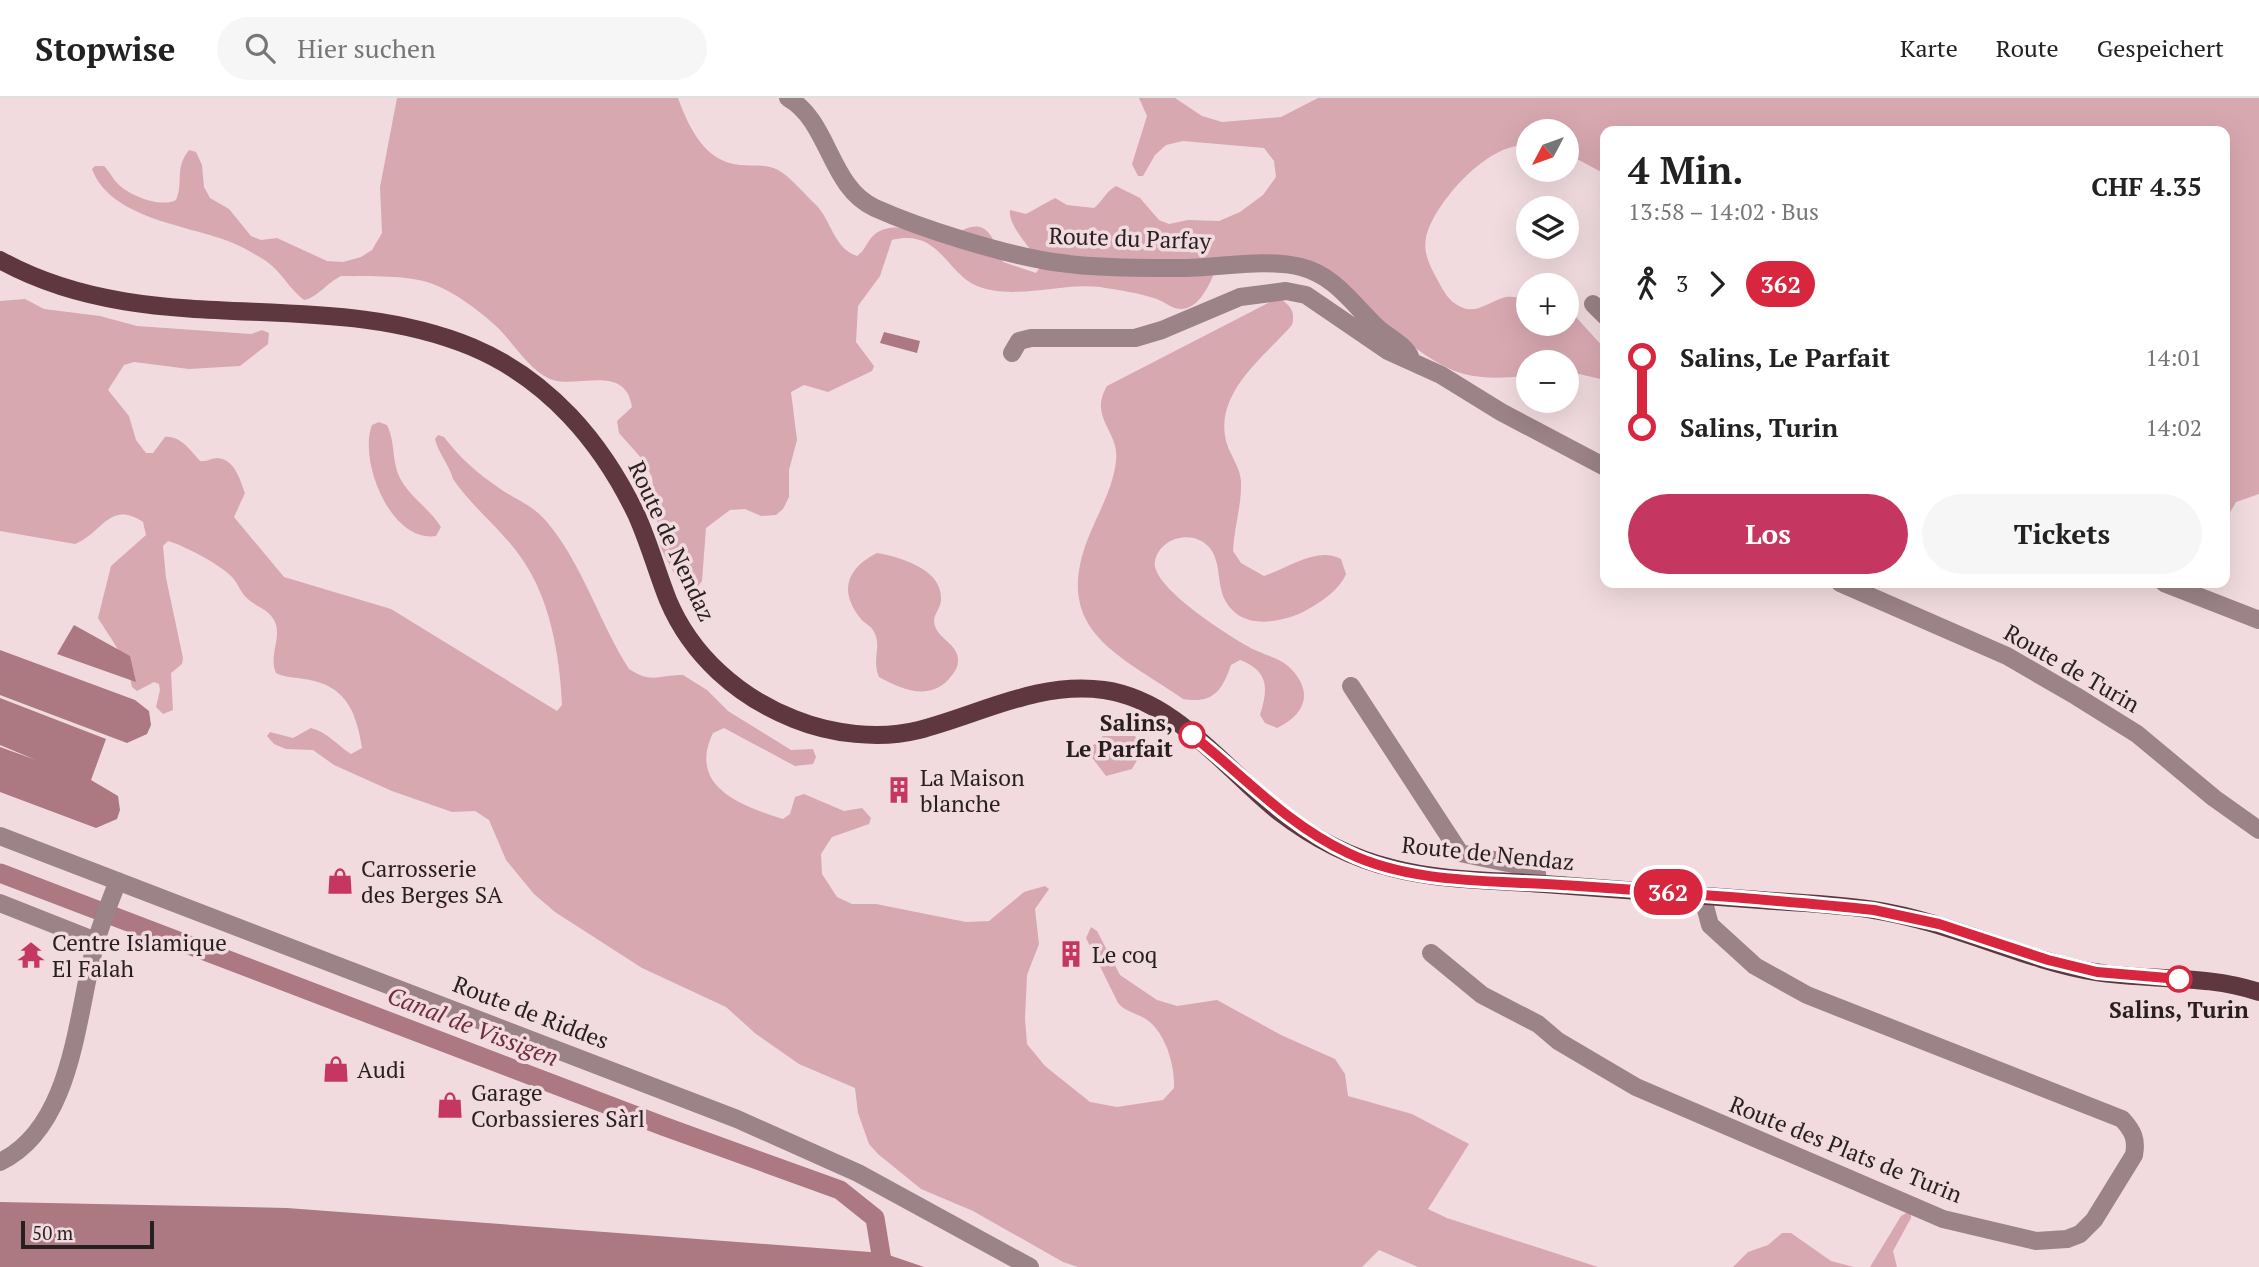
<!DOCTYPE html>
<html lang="de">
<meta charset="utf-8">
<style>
body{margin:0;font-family:"PT Serif",serif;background:#f6f6f6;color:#222;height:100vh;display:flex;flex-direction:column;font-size:26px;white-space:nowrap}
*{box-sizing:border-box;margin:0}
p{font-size:23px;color:#767676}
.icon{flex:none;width:38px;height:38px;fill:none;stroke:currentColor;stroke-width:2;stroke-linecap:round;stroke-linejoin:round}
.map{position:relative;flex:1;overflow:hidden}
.sheet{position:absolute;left:1600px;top:28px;width:630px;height:462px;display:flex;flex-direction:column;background:#fff;border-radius:14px;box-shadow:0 7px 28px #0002}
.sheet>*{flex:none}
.badge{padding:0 14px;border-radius:23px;font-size:24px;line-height:46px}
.needle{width:46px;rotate:229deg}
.controls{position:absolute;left:1516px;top:21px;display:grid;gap:14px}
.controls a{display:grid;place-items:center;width:63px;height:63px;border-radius:50%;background:#fff;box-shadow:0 7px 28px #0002;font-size:35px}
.scale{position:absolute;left:21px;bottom:18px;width:133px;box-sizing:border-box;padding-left:7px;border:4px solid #271f20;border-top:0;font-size:19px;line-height:24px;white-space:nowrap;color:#271f20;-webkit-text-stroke:5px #f1dbdf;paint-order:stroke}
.map>.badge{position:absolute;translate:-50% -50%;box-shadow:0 0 0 4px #fff}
.legs{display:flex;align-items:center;gap:10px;height:77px;padding:0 28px;font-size:23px}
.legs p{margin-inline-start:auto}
.summary{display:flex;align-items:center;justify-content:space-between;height:119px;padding:0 28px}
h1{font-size:38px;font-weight:600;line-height:52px}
.button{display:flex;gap:14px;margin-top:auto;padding:14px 28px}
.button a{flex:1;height:80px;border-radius:42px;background:#c53761;color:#fff;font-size:28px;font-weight:600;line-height:80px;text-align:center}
.button a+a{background:#f6f6f6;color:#222}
ul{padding:0 28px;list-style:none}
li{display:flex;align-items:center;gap:24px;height:70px;font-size:26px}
li i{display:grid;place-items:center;width:10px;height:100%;margin:0 9px;background:currentColor}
li i::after{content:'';width:18px;height:18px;margin:-9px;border:5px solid;border-radius:50%;background:#fff}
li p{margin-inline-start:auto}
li:first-child i{background:linear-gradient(#0000 50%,currentColor 0)}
li:last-child i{background:linear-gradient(currentColor 50%,#0000 0)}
header{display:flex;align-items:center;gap:42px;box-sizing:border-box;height:98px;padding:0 35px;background:#fff;border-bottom:2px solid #e0e0e0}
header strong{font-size:33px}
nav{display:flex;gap:38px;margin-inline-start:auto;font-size:24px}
.search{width:490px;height:63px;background:#f6f6f6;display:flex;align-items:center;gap:18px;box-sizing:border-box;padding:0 24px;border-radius:38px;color:#767676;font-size:26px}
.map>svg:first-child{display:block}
.green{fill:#d8a8b0}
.water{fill:#ac7881}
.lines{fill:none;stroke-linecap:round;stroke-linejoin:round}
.canal{stroke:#ac7881;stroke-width:19}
.minor{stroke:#9b8387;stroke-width:18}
.major{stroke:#5e373f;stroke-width:18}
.line-1-casing{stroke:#fff;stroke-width:16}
.line-1{stroke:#d7263d;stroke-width:10}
.stop-1-dot{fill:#fff;stroke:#d7263d;stroke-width:3.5}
.labels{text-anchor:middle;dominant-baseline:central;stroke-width:7;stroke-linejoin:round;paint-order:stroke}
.street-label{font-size:23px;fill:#271f20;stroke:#f1dbdf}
.stop-label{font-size:23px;font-weight:bold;fill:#271f20;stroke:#f1dbdf;text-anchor:end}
.poi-label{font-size:23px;fill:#271f20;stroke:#f1dbdf;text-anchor:start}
.water-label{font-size:24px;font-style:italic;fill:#712e3e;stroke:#f1dbdf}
</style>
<header>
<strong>Stopwise</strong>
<div class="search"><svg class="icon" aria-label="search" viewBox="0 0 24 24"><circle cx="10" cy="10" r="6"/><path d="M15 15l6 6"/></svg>Hier suchen</div>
<nav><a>Karte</a><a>Route</a><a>Gespeichert</a></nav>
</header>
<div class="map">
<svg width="2259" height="1169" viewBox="0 0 2259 1169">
<rect width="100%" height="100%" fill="#f1dbdf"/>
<path class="green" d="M397,0H678C689,30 705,64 740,67C753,68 766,66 778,72C791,79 803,95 814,105C831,120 833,150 857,158C866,152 867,142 875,136C895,121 926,136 948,141C982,117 990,129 1003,164L1036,175L1043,165C1033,155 1007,126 1010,112L1026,116L1055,100L1067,107L1094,110C1103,103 1105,94 1116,88L1140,100L1159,122L1169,126L1188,122L1219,123L1240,114L1263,97L1276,79L1274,63L1264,50L1183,43L1166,47L1155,57L1143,78H1138L1132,66L1147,18L1139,0H1175L1202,18L1222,24L1281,19L1318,0H2259V396L2236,404L2224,425V33H1605V76L1566,55V33H1528V48C1490,42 1433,106 1426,140C1423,155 1430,168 1437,181C1443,192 1448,203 1461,209C1477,217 1491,202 1506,199C1513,198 1521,200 1528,201V226H1566V215L1575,218L1605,251V282L1566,273V264H1528V277L1523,278C1503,280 1484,281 1464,276C1434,268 1408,243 1382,225C1341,195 1271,155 1220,163C1213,177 1204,205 1187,210C1175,214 1167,205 1157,201C1139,195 1119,192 1100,189C1061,184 1014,203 977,188C946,175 939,130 892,142L880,178L858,208L856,244L874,268L872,273L828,294L804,287L791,294L797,342L789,372V399L783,411L776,417L761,418L745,411L730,412L706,430L702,483L692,496L683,493L660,448L652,379L643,362L619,335L617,323L632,309C625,264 576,292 550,281C528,271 513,244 496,228C480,213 454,194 433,186C406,176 370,179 341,178C328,184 317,200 304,202C290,192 281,173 266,163C255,156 241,148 228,143C186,127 110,120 92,71L95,68H104C110,74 113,81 118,86C130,98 161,110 176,102C184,83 174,71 189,52L196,54L202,67L204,89L210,100L229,111L251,138L261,142L277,140L327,163L343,164L361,159L372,152L382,135L380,89Z
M25,201L44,211L100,218L137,228L251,236L262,232L269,235L268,246L240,268L189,271L134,264L124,267L108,292L129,318L136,342L146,355H153L165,339C180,337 191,353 200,363C207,364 212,360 217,360C235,361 240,382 245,395L234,419L284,479L391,511L557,613L562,607C560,558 550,499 520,458C500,430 472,409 453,381C449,366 438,355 435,341L438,337L444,339C460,360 477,375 499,390C516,402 533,407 547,424C583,467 599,524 629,571C652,586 658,577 683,577L707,592L728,613L791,652L813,651L816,659L813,666L795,668L724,630L713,635C687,689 742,708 783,721L790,716L795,699L804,696L844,713L862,710L871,720L869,726L832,739L821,756L822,776L837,799L852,806H876L966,824L989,823L1024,794L1045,788L1049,791L1035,811L1039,846L1027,877L1025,921L1027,946L1045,968L1090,1004L1117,1009L1163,1002L1174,990C1175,969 1167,941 1152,926C1143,916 1127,916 1118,905L1086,840L1091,829L1097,833L1120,877L1157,902L1177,908L1217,902L1281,937L1335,961L1345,976L1348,998L1412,1016L1469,1046L1428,1111L1447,1120L1598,1169H1418L1379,1152L1362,1169H1078L1063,1164L973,1113L921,1091L878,1056L869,1046L858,1015L855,990L799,966L756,936L726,909L642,870L555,814L534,796L506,762L489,722L475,713L452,714L392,693L334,667L313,652L286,651L274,646L267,638L270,634L293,640L311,630C327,634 337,647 351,656L362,650C357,618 348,591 314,583C301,579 288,581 276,575C268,558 283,538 274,522C268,511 257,509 249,502C241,496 239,487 233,480C223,468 183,447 168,443L163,448L166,480L183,560L182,566L171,575L173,612L163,616L156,609L160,592L159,586L154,584L137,593L132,589C127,561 113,544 98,520L111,468L146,437L143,424C109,402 103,435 75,446L0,433V203Z
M1282,202C1292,209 1295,215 1292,227C1265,258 1218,292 1225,338C1227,354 1240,367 1241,383C1242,407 1234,429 1233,453L1241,465L1264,478C1288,470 1318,448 1341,461L1346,476C1339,493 1318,506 1303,514C1277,526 1239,532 1224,500C1217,484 1221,463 1209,449C1193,431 1160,439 1155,463C1149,488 1233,541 1255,552C1265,557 1279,560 1288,568C1314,592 1307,616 1277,630L1265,625L1260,617C1269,589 1268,573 1240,562L1231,567C1222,593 1213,606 1183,601C1120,557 1053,534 1087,443C1097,417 1113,391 1116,363C1120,333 1088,320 1107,288L1272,203Z
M379,324L387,327C396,345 391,364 401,382C412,401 430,411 441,429L436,438C391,445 358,363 372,327Z
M877,455C900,459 943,471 941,502C941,511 931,518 935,528C939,541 959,547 958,563C958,571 953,576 948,582C928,603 901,591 879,579C871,560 883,548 873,532C870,527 864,525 861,521C838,493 847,470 877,455Z
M1103,638H1135L1143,652L1132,671L1106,678L1087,653Z
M1906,1115L1911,1116V1120L1893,1153L1897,1169H1870L1901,1118Z
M1782,1135H1791L1831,1163L1854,1169H1733L1748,1154L1768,1147Z"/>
<path class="water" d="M884,234L920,243L917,255L880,245Z
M74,527L130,558L136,584L57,556Z
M0,552L135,602L149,613L151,627L147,636L127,645L0,597Z
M0,600L106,641L91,682L118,698L120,712L117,721L96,730L0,694V649L36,662L0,647Z
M0,1104L287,1110L883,1155L924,1169H0Z"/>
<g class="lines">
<path class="canal" d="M0,775L663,1028L840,1092L875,1120L883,1169"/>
<path class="minor" d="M788,0C830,24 829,89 875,110C922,131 1002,156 1053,164C1094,170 1138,170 1180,170C1218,170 1263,160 1301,169C1335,177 1355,209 1379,231C1388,239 1411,250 1411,263
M1593,206L1605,218
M1012,255L1019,243L1031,240H1135L1162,232L1240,199L1286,193L1306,197L1388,253L1441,277L1501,314L1605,369
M1840,485L2007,558L2076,598L2137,636L2214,700L2259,732
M2164,485L2259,522
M1351,588L1460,755L1532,770L1537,775V785
M0,738L737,1021L858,1075L1030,1169
M0,805L96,843
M1431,855L1482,897L1538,926L1558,943L1636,989L1943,1121L2036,1143L2067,1141L2080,1136L2094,1122L2134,1057C2137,1041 2133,1033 2122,1021L1807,897L1755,868L1710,827L1702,797
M0,1064C74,1028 76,916 96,844C102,823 110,803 118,783"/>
<path class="major" d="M0,162C150,245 320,186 472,249C548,281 602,344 637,418C649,445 657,474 668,502C691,557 738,599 794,621C831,636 879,642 919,632C981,616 1038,583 1104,592C1176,602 1225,671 1279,714C1313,740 1351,760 1392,770C1441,783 1494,782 1544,786C1616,791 1688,796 1760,802C1798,805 1837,806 1874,812C1951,824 2020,861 2095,874C2150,883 2206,876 2259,894"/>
</g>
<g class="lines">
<defs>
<path id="line-1" d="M1192,637C1244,678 1286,726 1348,755C1412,786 1492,782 1562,787C1666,794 1771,801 1874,812L1939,826L2048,862L2097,874L2179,881"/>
</defs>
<use href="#line-1" class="line-1-casing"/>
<use href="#line-1" class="line-1"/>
</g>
<defs>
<symbol id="building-bare" viewBox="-9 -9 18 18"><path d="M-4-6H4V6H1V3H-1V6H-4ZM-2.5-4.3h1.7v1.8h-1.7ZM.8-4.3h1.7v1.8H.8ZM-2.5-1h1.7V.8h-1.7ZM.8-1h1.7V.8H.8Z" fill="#c53761" stroke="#f1dbdf" stroke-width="2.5" paint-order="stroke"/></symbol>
<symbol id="shop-bare" viewBox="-9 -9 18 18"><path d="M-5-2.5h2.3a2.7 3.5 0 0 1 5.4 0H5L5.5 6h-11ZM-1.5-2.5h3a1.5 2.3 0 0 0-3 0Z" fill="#c53761" stroke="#f1dbdf" stroke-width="2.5" paint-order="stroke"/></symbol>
<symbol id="temple-bare" viewBox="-9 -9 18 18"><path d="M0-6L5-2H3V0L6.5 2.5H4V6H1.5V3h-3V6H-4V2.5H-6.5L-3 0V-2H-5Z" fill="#c53761" stroke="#f1dbdf" stroke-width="2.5" paint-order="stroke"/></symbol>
</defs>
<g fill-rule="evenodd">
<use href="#building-bare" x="880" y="673" width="38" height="38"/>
<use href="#shop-bare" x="321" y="764" width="38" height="38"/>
<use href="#building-bare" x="1052" y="837" width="38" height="38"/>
<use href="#temple-bare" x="12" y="838" width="38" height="38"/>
<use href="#shop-bare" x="317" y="952" width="38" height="38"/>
<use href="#shop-bare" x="431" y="988" width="38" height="38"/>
</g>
<g class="stop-1-dot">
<circle cx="1192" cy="637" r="12"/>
<circle cx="2179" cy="881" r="12"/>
</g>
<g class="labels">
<g class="street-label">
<text transform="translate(1130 140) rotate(2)">Route du Parfay</text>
<text transform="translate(672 443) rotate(65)">Route de Nendaz</text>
<text transform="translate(2072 570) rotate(30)">Route de Turin</text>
<text transform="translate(1488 755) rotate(6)">Route de Nendaz</text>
<text transform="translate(531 914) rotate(21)">Route de Riddes</text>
<text transform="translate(1846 1051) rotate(22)">Route des Plats de Turin</text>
</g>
<g class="stop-label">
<text x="1173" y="624">Salins,<tspan x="1173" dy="26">Le Parfait</tspan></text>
<text x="2179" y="911" text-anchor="middle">Salins, Turin</text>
</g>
<g class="poi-label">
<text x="920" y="679">La Maison<tspan x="920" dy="26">blanche</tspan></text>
<text x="361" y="770">Carrosserie<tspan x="361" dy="26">des Berges SA</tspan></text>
<text x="52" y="844">Centre Islamique<tspan x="52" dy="26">El Falah</tspan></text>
<text x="1092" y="856">Le coq</text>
<text x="357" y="971">Audi</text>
<text x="471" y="994">Garage<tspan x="471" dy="26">Corbassieres Sàrl</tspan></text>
</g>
<g class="water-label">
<text transform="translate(473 928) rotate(21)">Canal de Vissigen</text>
</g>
</g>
</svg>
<div class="controls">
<a><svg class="needle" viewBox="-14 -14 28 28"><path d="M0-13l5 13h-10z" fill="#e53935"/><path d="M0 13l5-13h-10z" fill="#767676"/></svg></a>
<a><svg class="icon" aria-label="layers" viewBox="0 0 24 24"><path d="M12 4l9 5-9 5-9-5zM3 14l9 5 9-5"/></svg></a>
<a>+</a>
<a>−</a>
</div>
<div class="scale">50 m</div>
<b class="badge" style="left:1668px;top:794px;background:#d7263d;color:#fff">362</b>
<section class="sheet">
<div class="summary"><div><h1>4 Min.</h1><p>13:58 – 14:02 · Bus</p></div><b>CHF 4.35</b></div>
<div class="legs"><svg class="icon" aria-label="walk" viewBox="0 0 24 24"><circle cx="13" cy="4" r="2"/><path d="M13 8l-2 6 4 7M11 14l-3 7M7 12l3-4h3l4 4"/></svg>3<svg class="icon" aria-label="forward" viewBox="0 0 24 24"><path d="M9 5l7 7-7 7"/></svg><b class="badge" style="background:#d7263d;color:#fff">362</b></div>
<ul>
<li><i style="color:#d7263d"></i><b>Salins, Le Parfait</b><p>14:01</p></li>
<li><i style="color:#d7263d"></i><b>Salins, Turin</b><p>14:02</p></li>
</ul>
<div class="button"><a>Los</a><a>Tickets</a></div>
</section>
</div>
